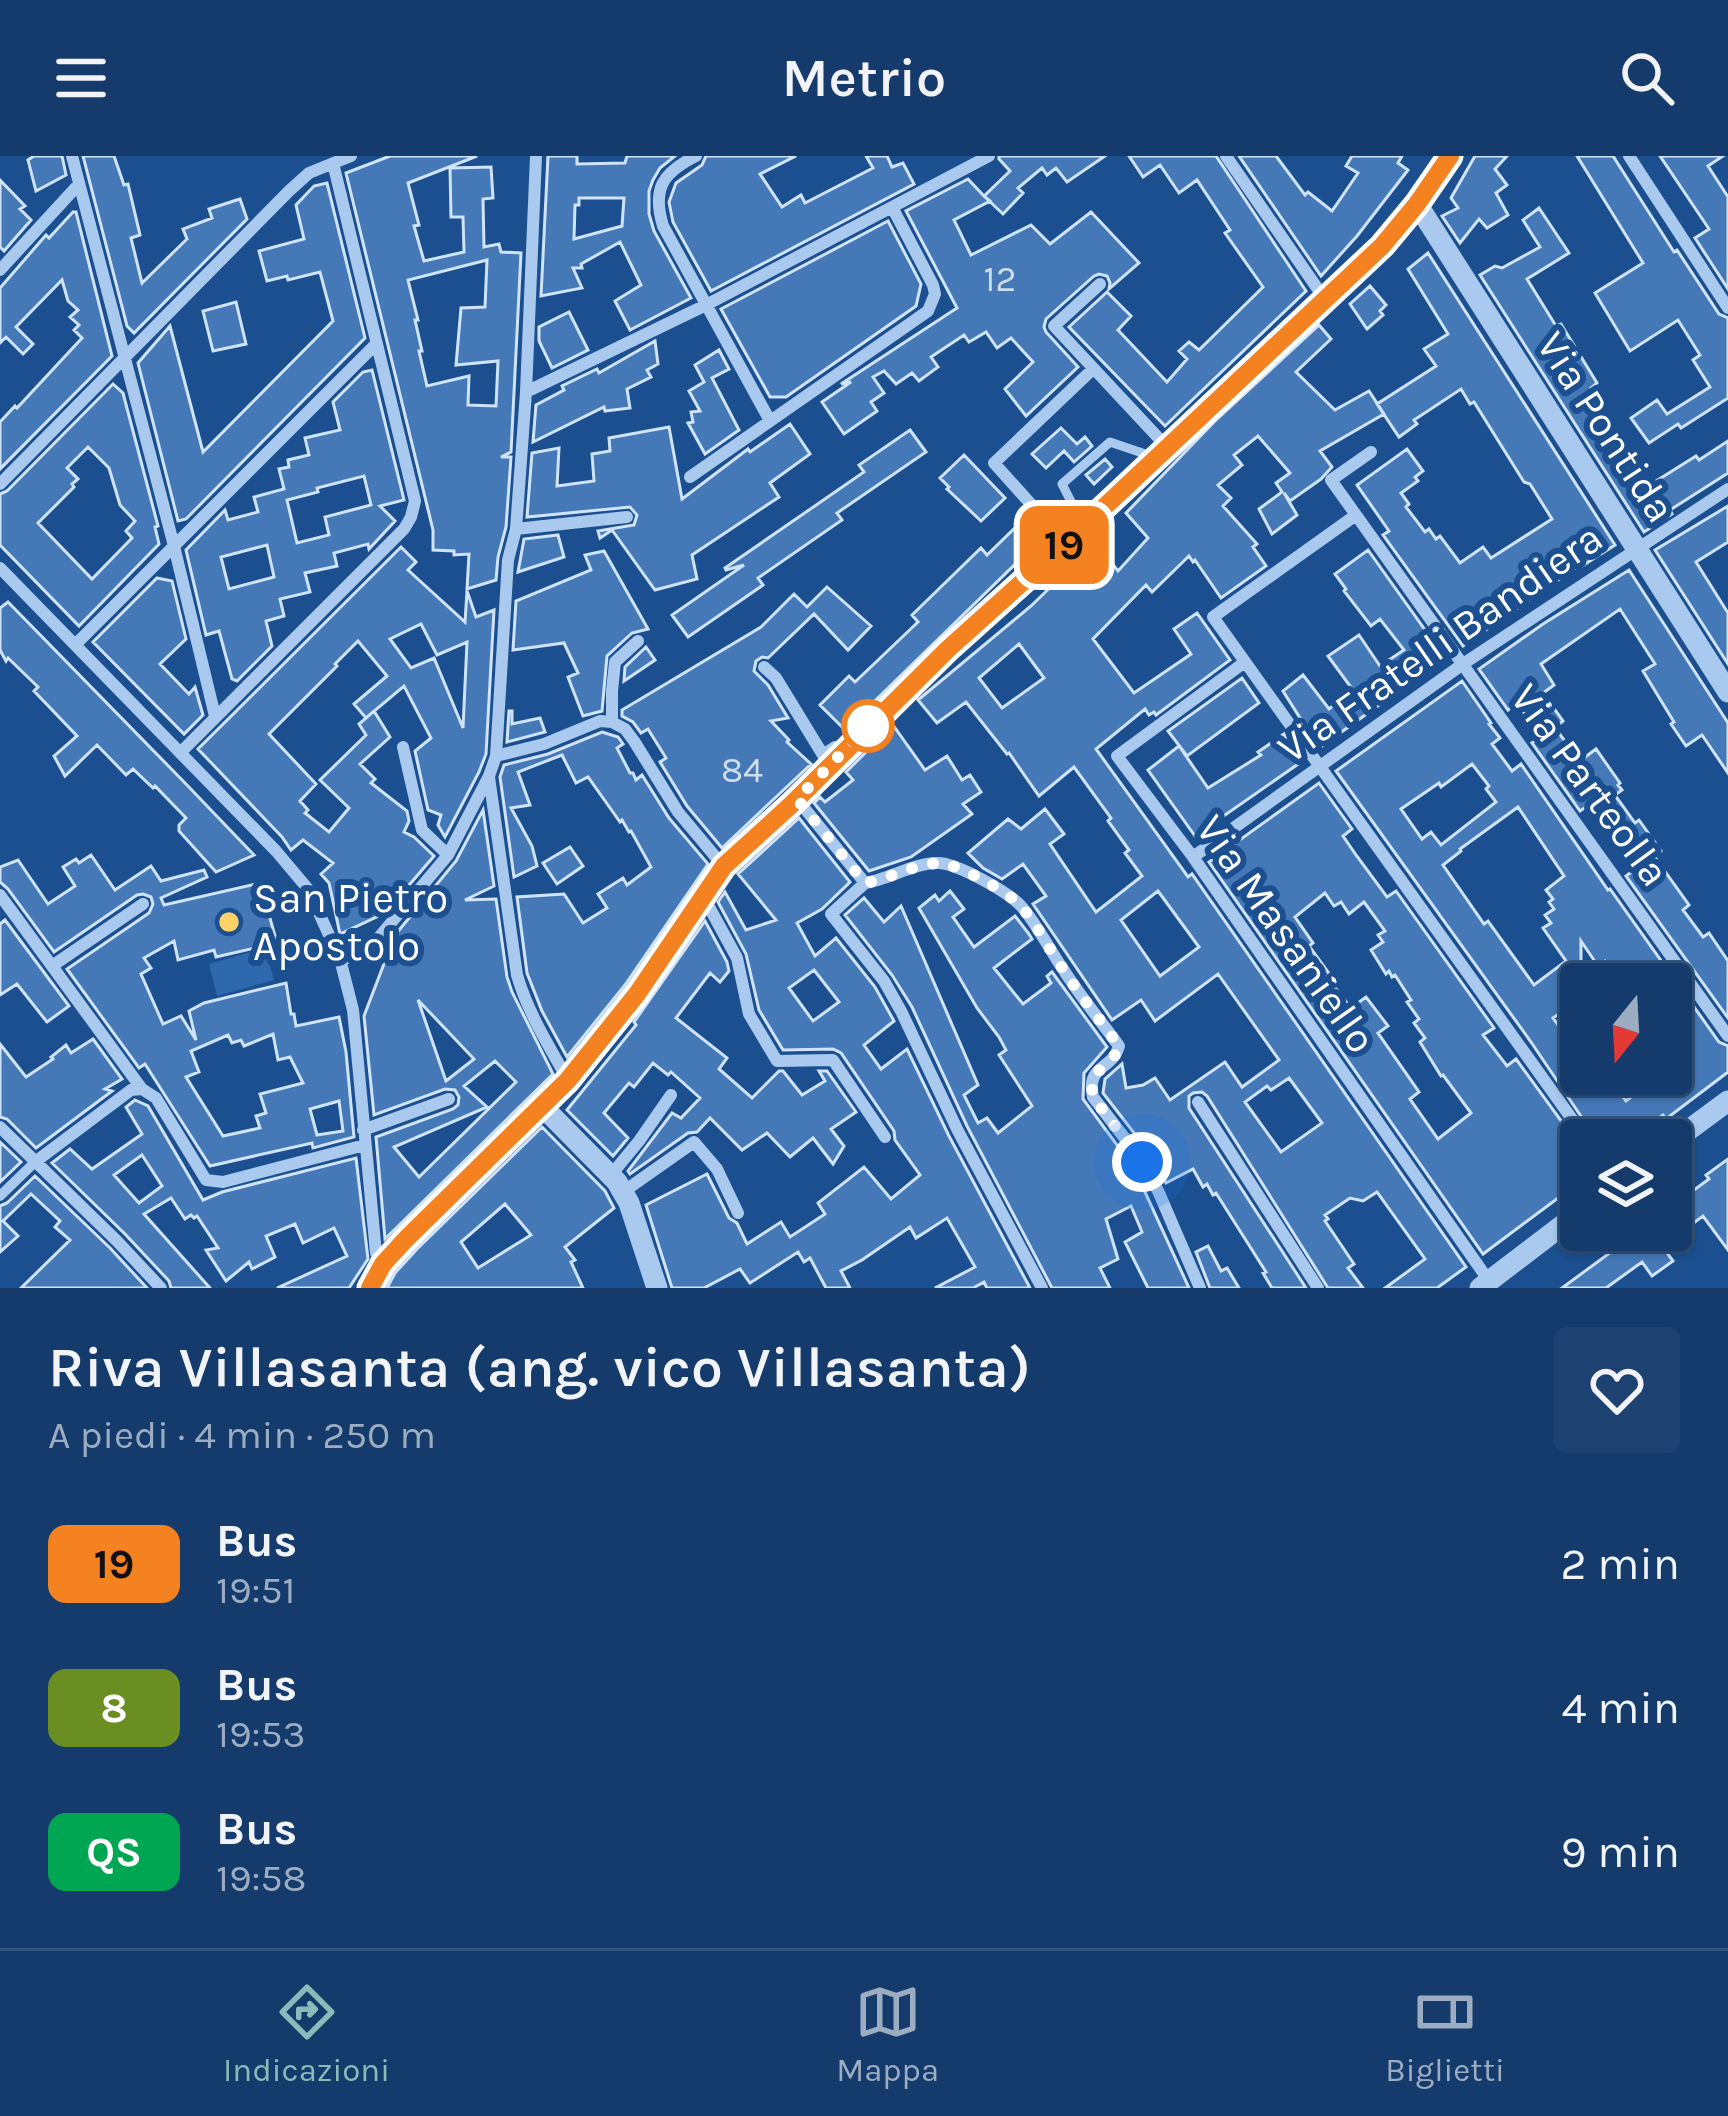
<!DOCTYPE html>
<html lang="it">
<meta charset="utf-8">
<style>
body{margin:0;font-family:Karla,sans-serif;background:#1d4271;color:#f1f3f6;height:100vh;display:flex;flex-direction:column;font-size:45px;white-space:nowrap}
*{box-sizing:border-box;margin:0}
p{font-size:39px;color:#9dadc1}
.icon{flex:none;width:66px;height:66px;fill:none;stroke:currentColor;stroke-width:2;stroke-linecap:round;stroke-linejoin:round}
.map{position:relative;height:1132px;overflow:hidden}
.panel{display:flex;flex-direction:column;background:#143b6b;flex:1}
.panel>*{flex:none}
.badge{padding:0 24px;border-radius:18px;font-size:42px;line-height:78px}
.needle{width:78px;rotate:198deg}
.tools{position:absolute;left:1560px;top:807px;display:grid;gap:24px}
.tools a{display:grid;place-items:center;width:132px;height:132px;border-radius:12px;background:#143b6b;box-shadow:0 3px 9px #0004,0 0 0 3px #33557e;font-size:60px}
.you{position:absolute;width:60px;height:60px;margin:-30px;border:9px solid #fff;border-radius:50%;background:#1a73e8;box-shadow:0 0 0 18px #1a73e833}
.map>.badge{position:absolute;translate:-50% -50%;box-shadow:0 0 0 6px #fff}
.round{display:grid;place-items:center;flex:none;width:126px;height:126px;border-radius:12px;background:#1d4271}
.overview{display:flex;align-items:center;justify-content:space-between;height:204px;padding:0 48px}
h1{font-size:57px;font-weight:600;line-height:90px}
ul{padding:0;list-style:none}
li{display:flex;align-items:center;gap:36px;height:144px;padding:0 48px}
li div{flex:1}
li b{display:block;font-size:45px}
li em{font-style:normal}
li .badge{min-width:132px;font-weight:700;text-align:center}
header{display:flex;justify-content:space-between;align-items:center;height:156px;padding:0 48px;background:#143b6b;font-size:54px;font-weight:600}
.dock{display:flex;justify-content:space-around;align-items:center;height:168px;border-top:3px solid #33557e;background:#143b6b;font-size:33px;color:#9dadc1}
.dock a{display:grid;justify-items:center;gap:6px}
.dock .active{color:#8bbbb9}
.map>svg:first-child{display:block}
.green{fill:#2e69ad}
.building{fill:#4478b7;stroke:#cfe3fa;stroke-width:3;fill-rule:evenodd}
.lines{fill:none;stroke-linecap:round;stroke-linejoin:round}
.service{stroke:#a9c9ee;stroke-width:9}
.pedestrian{stroke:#a9c9ee;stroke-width:10}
.minor{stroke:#a9c9ee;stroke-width:12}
.tertiary{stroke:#a9c9ee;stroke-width:21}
.line-casing{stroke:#fff;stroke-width:27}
.line{stroke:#f58220;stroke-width:18}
.walk{stroke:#fff;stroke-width:12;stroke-dasharray:0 21.6}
.stop-dot{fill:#fff;stroke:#f58220;stroke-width:6}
.poi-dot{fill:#ffd166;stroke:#1b4f8f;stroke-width:4.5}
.labels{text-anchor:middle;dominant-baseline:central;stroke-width:12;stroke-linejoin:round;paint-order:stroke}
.number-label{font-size:36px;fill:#d0dded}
.street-label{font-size:42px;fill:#fff;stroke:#1b4f8f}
.poi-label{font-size:42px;fill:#fff;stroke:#1b4f8f;text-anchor:start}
</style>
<header><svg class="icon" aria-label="menu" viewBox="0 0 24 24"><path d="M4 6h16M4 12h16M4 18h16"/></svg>Metrio<svg class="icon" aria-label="search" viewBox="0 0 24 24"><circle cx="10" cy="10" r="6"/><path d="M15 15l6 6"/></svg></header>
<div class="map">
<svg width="1728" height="1132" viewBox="0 0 1728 1132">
<rect width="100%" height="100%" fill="#1b4f8f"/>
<path class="green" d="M265,792L274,824L217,840L209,808Z"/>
<path class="building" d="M34,0H62L66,19L36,35L28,4Z
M83,0H114L124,29L128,28L140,79L131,82L142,127L187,83L183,73L212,62L209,53L240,43L247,63L134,177L127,170Z
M390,0H477L408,27L419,69L414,70L424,105L464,96L463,61H451L450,12L491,11L493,42L483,43L484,91L499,88L501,96L521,97L511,296L501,301H511L506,371L498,401L496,424L467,433L469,398L454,399V395L433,394V374L346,17ZM487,104L485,151L461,152L456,209L498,205L496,250L468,249L469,220L427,230L419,195H422L415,164H418L408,124Z
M548,0H577V8L625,7L627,0H675L660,12L653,24L649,35V58L654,75L691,142L630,174L615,145L641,129L620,86L581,108L582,112H573L582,132L541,140ZM579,42H624L622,70L574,83L575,49H579Z
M706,0H796L760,18L782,51L801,39L805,47L873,12L866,0H887L892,11L903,7L914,28L711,135L673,66L669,46L676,27L702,9Z
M999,0H1105L1067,26L1056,12L1047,19L1042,12L1018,32L1023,37L1003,58L985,41L990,45L954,64L971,99L1031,69L1050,88L1091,56L1139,107L1109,133L1110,127L1107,120L1099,118L1094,120L1046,163L1044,171L1046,176L1078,211L1026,260L1005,233L1033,206L1011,182L997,192L986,176L969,186L964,179L931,201L938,211L919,225L912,217L896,228L884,215L873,221L884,237L871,246L877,255L844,278L822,246L851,226L841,228L957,152L906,55L968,23L984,40L1010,15L999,3Z
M1129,0H1216L1306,135L1165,270L1069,171L1107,136L1131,160L1118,174L1167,226L1187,203L1179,195L1189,186L1199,194L1263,131L1225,77L1230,74L1197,24L1179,37L1160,9L1143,21Z
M1239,0H1276L1305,39L1308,36L1332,55L1358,17L1346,10L1352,0H1402L1398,7L1408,14L1357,80L1321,120Z
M1475,0H1507L1495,13L1507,29L1496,37L1508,59L1487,72L1479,63L1460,87L1442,60L1458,52L1451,42Z
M1577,0H1613L1674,96L1677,94L1719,158L1728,162V242L1681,272L1678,268L1649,287L1631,262L1657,244L1667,258L1710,231L1693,204L1700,199L1678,164L1630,195L1595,137L1643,107Z
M1660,0H1723L1708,10L1728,41V133L1695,82L1709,73Z
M0,24L25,50L20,53L31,64L4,95L0,91Z
M327,27L365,182L186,363L178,365L138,207L170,170L203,296L333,165L320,116L288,124L287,120L267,125L259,95L304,83L296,49L314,30Z
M1539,52L1569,97L1527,123L1556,170L1561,168L1597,227L1591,232L1610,263L1602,268L1645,332L1696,300L1699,304L1728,285V317L1670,354L1672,358L1644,376L1480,119L1495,110L1502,112L1540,91L1523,64Z
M73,56H76L112,200L0,313V266L15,250L17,252L82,182L74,174L79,169L70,161L78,154L68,145L62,124L16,171L33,188L23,198L6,181L0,187V132L46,79L49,82Z
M888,65L921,128L916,150L786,241H770L721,153Z
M1428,97L1615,389L1582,410L1581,408L1463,490L1383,379L1389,375L1357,329L1407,293L1423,315L1415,321L1418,325L1401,337L1409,348L1406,351L1425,376L1429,373L1436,383L1440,380L1460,407L1483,391L1491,402L1552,363L1530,328L1524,326L1474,246L1470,248L1461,233L1414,264L1417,268L1399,281L1377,248L1436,210L1424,193L1448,178L1408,113Z
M1370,130L1386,149L1380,155L1383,159L1367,173L1350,148Z
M236,146L246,188L213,195L203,155Z
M569,156L588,194L552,212L539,185V171Z
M1319,169L1331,183L1296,216L1335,254L1369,235L1384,258L1320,295L1332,311L1321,323L1290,345L1284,337L1297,359L1272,378L1259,353L1282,336L1276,327L1290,317L1258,280L1234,299L1242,309L1218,329L1231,342L1223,350L1257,388L1253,391L1266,410L1221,442L1195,404L1193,406L1189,400L1152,436L1146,429L1093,483L1134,537L1191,498L1174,473L1197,457L1230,504L1156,559L1154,556L1149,559L1145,553L1096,593L1188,721L1192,718L1466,1111L1437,1132H1385L1425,1103L1377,1036L1363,1045L1350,1042L1325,1059L1328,1063L1325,1065L1354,1108L1348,1112L1363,1132H1328L1207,940L1202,936L1193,937L1189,940V952L1306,1132H1272L1263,1117L1266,1116L1216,1037L1213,1039L1207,1028L1203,1031L1193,1013L1166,1027L1152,1000L1103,937L1105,923L1122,908L1126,932L1143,929L1155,922L1170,944L1225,906L1242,931L1279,904L1218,818L1155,865L1141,844L1112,864L1033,748L1046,740L1023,708L1002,723L983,712L968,697L1008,663L1021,673L1045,653L1064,678L1050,688L1096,756L1142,720L1125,697L1129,694L1108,665L1111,662L1074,611L1039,640L1009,597L1007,598L966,546L937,567L918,544L1031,450L1096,387L1118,415L1148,382L1126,357L1215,265ZM1019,488L1044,522L1002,552L979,522ZM1158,735L1199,791L1160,820L1121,764ZM1289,922L1322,967L1281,996L1245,946L1267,930L1271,934Z
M655,185L658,208L647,214L651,221L627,233L630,252L605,255L604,251L533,286L536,249L564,234L562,230L597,213L599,217Z
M719,194L729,213L712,222L739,274L705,298L688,267L693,266L691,256L700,255L689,235L704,226L695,209Z
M372,214L404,344L380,350L395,365L369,393L368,388L334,397L337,410L305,417L310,436L280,443L284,460L266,465L272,490L237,525L232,523L219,475L206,479L186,394L225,354L228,364L258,356L254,341L284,333L279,313L289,311L288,304L309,299L305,282L340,274L333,246L363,216ZM364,320L371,349L325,361L329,379L297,387L287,344L318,336L317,332ZM267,389L274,421L229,433L221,401Z
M113,228L123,237L158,370L155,371L159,388L79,470L0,389V338L7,335ZM88,291L109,312L120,349L135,365L126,375L132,382L92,423L38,367L74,331L72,328L78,323L67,312Z
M790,268L810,298L770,327L779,341L692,399L697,423L655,434L612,374L600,382L598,375L634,369L637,359L630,351L527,361L532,297L559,292L557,330L594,325L592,298L610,295L609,282L669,271L682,343L748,293L750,296Z
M1061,272L1077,288L1085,281L1092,290L1074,306L1064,295L1046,312L1032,298Z
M910,274L926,296L837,357L842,364L758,422L763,429L688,481L672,459L744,409L726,414L725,412L864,316L859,309Z
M964,299L1005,342L981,365L947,333L949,331L940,322Z
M1105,303L1112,311L1094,328L1086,319Z
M1728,350V386L1696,406L1728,457V508L1655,394Z
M1024,363L1042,382L845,574L820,549L849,520L855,526L918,466L912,459L981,392L987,399Z
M558,379L564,401L518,416L524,383Z
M401,391L416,406L408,414L465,466L467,435L476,461L494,454L486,598L479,616L445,681L438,669L441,659L428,654L415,595L431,582L404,530L366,562L354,548L387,520L358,485L335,508L337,510L269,578L316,628L300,645L308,654L305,657L329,676L349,652L320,624L366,579L359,568L374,555L390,581L360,608L375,623L371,627L407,655L409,665L404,676L414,681L434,700L385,757L340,778L329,727L321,718L333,707L303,684L291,694L282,681L198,593ZM421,468L437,499L467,486L463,572L434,502L411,512L390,483Z
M1368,394L1445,502L1319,592L1283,535L1303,519L1329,553L1353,534L1328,500L1359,479L1380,510L1404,494L1380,463L1371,470L1344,435L1346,433L1335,418Z
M604,395L648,473L632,477L607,500L602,555L583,560L568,521L578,517L564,487L513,494L516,445L591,414L585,399Z
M1629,414L1728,567V617L1702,579L1686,590L1671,568L1674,566L1643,515L1655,508L1620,453L1541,508L1554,529L1543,537L1563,565L1555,572L1580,605L1596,593L1620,627L1618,629L1622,634L1615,639L1635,667L1639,664L1661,695L1654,700L1689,749L1683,754L1703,781L1709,777L1728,805V862L1626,720L1634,714L1589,649L1580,655L1532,587L1541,581L1517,547L1508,554L1479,513L1543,468Z
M157,422L172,425L186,483L160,508L189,538L195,531L203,559L184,578L93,486Z
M827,431L871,470L848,494L814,458L768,502L762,501L756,505L754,515L768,529L788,562L771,565L789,584L787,586L811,608L722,692L687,650L660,606L666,602L648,573L641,577L633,566L622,560V554L761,471L794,438L807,451Z
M8,446L186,628L254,699L216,716L179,675V669L186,662L155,630L153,632L133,613L126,619L97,589L65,620L54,600L77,580L34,535L38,531L8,502L6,505L0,494V452Z
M646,491L655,504L624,525L625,511Z
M1242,522L1259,547L1187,600L1168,575Z
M1462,525L1491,567L1489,568L1500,582L1492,588L1512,615L1521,608L1608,734L1610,733L1719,886L1728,890V916L1666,963L1663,959L1637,978L1641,984H1597L1531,886L1336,615ZM1472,608L1489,630L1486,633L1496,646L1441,689L1431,676L1422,683L1401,653L1439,627L1441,631ZM1518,651L1564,720L1546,734L1553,743L1549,746L1554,753L1545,759L1551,767L1543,772L1566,805L1534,829L1488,765L1484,768L1443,709L1461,695L1460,693ZM1581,785L1598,810L1605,805L1608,809L1612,806L1628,828H1671V872L1693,905L1655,934L1650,927L1626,945L1606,918H1581V888L1575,892L1553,862L1581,842Z
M509,555H512V568L540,562L545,576L507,586Z
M893,569L925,614L947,600L962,624L970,619L981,636L963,648L972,658L911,701L869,715L814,647L820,641L825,646L853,624L846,616Z
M602,576L618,581L623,588L617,592L630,617H633L636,624L642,619L669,662L708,708L625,829L567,901L542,855L527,817L517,741L564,738L583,767L607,752L598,738L623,722L627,729L651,711L631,675L629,676L622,664L620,666L588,621L576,627L562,599L518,616L530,649L511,652L532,690L537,710L514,721L500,621L504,609L548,598Z
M1284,578L1301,606L1195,680L1148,614L1179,590L1208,632L1261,599L1258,596Z
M1319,627L1352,673L1343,680L1356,699L1387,741L1396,735L1494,872L1483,879L1507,910L1516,903L1581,992V1025L1483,1098L1209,706ZM1325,737L1334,750L1341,746L1349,758L1364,746L1385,775L1378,779L1383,786L1371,794L1386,818L1389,815L1392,821L1395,819L1411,844L1407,846L1419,863L1414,867L1425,882L1420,886L1441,920L1443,919L1471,957L1438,983L1410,943L1419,936L1378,877L1388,870L1366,841L1351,852L1333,829L1336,827L1309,790L1313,787L1295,761Z
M483,654L494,730L465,744L496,743L507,821L512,836L553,918L385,1083L376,981L453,953L458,949L459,941L455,934L445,933L374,959L364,860L395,779L456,705ZM418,844L474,903L446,925ZM495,905L516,926L419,1021L394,991L487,951L464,930Z
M799,662L850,726L822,753L797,767L815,800L836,782L875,831L894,865L864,889L881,913L907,893L949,980L1030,1132H987L984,1126L973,1132H935L975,1111L947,1062L916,1082L910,1071L862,1104L841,1115L850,1132H826L810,1102L804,1106L798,1096L750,1127L740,1113L704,1132H672L646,1049L707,1018L729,1062L737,1067L747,1088L781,1066L790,1081L825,1058L818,1047L864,1011L891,1043L920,1019L895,984L894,975L841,897L833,893L783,894L759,854L746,798L718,746L725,736L746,774L776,764L738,718ZM814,814L839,846L813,865L789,832Z
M570,691L583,710L557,728L543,707Z
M91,699L115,734L151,710L161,725L204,714L207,721L161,742L164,749L260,727L277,787L216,801L214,794L178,804L174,785L144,802L151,812L141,818L163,868L181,860L196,884L189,855L204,847L286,827L291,858H294L296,870L339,861L346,896L354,981L313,992L312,987L210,1010L145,908L139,912L67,813L149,757L153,748L151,741L143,738L137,739L54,796L8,733L0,726V711L18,704L48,748L75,730L63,711L76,703L79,707ZM273,878L278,904L290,901L303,927L260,938L266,957L256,960L260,972L223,980L186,921L199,916L191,895L228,879L232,887L241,884L244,890ZM339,945L343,975L317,979L310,953Z
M950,735L964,753L953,761L974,791L1015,760L1029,778L1032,783L994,812L1023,848L1051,827L1047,820L1052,816L1107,891L1084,917L1083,943L1134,1012L1189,1132H1148L1125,1086L1142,1076L1131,1050L1106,1063L1118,1103L1100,1112L1110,1132H1052L967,970L912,851L892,819L845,759L864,742L884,766L901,750L978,929L964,939L978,967L987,962L998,977L1032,950L999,899L1006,894L999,881L977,852L919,752L935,739L939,745Z
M5,764L69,850L47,866L17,828L0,839V768Z
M705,765L727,806L729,815L720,826L710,817L676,862L727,902L719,913L752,942L779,915H783L802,939L825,925L819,915H827L856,956L831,973L844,990L833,1008L813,982L790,1001L767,977L742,994L710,962L697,976L688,977L630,1018L628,1015L672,957L681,962L700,942L671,916L668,919L653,907L634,931L629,927L604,957L628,982L613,1000L567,954L636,869L634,866Z
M93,883L122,923L105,933L112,935L36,992L7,963L0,961V888L26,921L53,903L51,901L66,889L71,897Z
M135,944L148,950L203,1044L222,1036L356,1002L368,1103L349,1132H277L347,1100L334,1072L303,1087L295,1068L266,1080L275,1101L252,1113L249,1106L226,1125L206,1094L218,1092L197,1060L194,1062L191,1059L185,1063L171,1042L144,1058L210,1132H171L169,1125L125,1078L52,1007L70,993L92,1013L142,978L126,951ZM142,999L162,1030L139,1047L114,1019Z
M542,971L605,1035L614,1052L565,1091L575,1104L571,1106L583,1132H387L395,1117L417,1093ZM505,1048L531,1079L478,1112L461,1086Z
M0,986L21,1006L0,1026Z
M1728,1003V1094L1703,1060L1662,1090L1673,1105L1652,1120L1642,1106L1606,1132H1562L1641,1074H1671V1051L1709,1023L1706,1019Z
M35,1020L110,1092L147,1132H21L70,1084L55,1071L60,1065L31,1038L3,1065L18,1080L0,1096V1050L7,1047Z
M1208,1090L1221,1115L1227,1112L1239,1132H1210L1196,1096Z"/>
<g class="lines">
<path class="service" d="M1083,369L1062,328L1110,286L1154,301"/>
<path class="pedestrian" d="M0,1040L35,1006"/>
<path class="minor" d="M72,0L174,390L215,560
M696,0C662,17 652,33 663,70L769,263
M1226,0L1324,142
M1629,0L1728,152
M0,114L79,28
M1100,128L1054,170L1166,290
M526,236L706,149L989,0
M1371,296L1331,324L1728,880
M690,321L928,155L935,138L933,129L892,51
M0,328L289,35L309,17L351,0
M1356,359L1213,461L1587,984
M516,373L627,361
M1066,387L994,307L1093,213
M0,412L276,695L308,733L340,803L353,854L376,1097L383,1108
M76,488L376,188
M1245,506L1117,600L1193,701L1489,1125
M764,511L776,522L823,599L835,591L840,599
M612,566V535L615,506L638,485
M403,591L422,674L448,699
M180,597L404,373L411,361L415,345L333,7
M496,600L544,588L600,565L612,566L625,573L634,585L678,656L724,711
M489,621L517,819C528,857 549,890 568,924
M797,643L865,727
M1193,701L1463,508L1728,333
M865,727C890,723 913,707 938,707C957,707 1008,736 1021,750C1037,768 1049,793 1063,813C1080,840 1100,864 1119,890C1112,915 1086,908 1093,941L1143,1006L1159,1037L1200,1132
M865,727L831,758L884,825L901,855L958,975L1042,1132
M0,739L142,933L156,942L206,1024L223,1026L365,989
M703,740L737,802L749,858L777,905L833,904L885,981
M340,803L364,799L448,699L489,620L496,600L508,404L516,373L526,236L536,0
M52,810L143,748
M1198,946L1318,1132
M0,971L117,1085L161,1132
M363,974L449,943
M35,1006L131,934L142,933
M611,1019L639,985L671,939
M623,1036L694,986L717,1013L738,1057"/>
<path class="tertiary" d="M1417,48L1728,536
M543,951L617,1026L629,1047L657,1132
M1671,987L1728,945
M370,1132L383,1108L406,1083L568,924L637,838L724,711L797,643L948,493L1066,387L1166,290L1382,90L1425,39L1450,0
M1480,1132L1581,1055"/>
</g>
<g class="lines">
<defs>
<path id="line" d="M370,1132L383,1108L406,1083L568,924L637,838L724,710L791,649L948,493L1066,387L1382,90L1417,48L1450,0"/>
</defs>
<use href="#line" class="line-casing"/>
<use href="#line" class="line"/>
<path class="walk" d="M868,570L797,643L865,727C890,723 913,708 938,707C957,707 1008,736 1021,750C1037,769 1049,793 1063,813C1080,839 1100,864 1119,890C1112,915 1087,908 1093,941L1142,1006"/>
</g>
<circle class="stop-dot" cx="868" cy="570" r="24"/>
<circle class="poi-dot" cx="229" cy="766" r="12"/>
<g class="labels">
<g class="number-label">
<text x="1000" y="123">12</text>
<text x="742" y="614">84</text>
</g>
<g class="street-label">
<text transform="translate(1606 271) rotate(57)">Via Pontida</text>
<text transform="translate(1440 487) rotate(-35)">Via Fratelli Bandiera</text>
<text transform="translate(1590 629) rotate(54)">Via Parteolla</text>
<text transform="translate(1286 778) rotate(55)">Via Masaniello</text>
</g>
<g class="poi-label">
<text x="253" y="742">San Pietro<tspan x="253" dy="48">Apostolo</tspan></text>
</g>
</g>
</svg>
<div class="tools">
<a><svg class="needle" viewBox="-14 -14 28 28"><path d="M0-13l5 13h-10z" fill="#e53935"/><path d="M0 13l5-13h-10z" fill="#9dadc1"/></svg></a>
<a><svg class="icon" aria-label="layers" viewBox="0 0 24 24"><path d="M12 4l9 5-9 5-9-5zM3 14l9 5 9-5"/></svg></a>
</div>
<div class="you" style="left:1142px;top:1006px"></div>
<b class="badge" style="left:1064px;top:389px;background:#f58220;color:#111">19</b>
</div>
<section class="panel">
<div class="overview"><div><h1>Riva Villasanta (ang. vico Villasanta)</h1><p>A piedi · 4 min · 250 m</p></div><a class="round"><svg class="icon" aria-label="heart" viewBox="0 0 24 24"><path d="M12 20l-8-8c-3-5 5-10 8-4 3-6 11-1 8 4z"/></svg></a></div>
<ul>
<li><span class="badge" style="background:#f58220;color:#111">19</span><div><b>Bus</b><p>19:51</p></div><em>2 min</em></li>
<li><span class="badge" style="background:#6b8e23;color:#fff">8</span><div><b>Bus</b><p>19:53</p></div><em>4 min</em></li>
<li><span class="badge" style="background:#00a651;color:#fff">QS</span><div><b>Bus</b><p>19:58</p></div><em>9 min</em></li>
</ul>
</section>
<nav class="dock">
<a class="active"><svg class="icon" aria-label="directions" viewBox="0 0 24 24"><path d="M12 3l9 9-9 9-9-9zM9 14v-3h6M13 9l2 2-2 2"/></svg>Indicazioni</a>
<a><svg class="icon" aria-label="map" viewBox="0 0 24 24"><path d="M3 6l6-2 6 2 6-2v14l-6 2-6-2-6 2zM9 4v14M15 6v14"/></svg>Mappa</a>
<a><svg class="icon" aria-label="tickets" viewBox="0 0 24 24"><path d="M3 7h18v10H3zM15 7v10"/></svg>Biglietti</a>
</nav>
